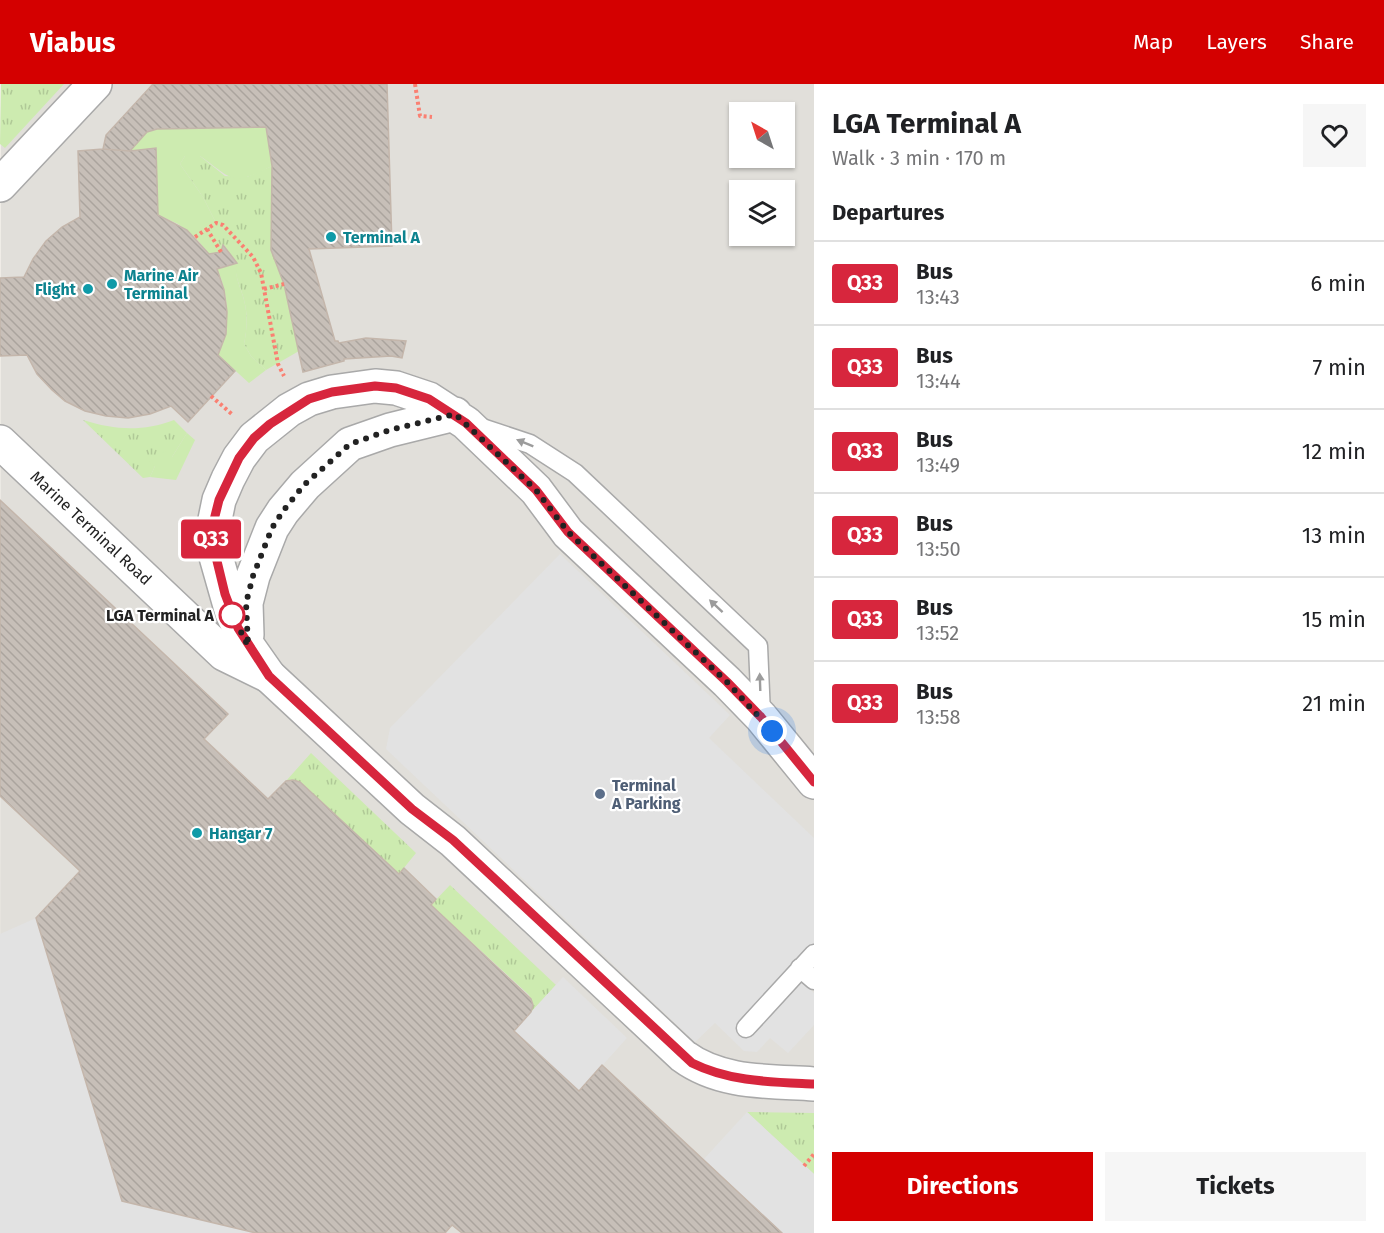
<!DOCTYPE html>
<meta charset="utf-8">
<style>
body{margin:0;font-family:"Fira Sans",sans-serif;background:#f6f6f6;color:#202124;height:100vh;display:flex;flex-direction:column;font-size:22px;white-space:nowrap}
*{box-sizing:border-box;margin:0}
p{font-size:20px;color:#757577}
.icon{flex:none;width:33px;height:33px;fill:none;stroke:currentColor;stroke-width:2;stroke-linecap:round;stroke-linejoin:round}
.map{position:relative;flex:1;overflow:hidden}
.sheet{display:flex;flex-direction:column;background:#fff;width:570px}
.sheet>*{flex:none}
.badge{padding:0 12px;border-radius:4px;font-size:21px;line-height:39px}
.needle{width:39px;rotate:321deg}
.controls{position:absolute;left:729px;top:18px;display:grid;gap:12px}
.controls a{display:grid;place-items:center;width:66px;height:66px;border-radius:0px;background:#fff;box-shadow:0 2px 4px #0004;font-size:30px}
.you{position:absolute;width:30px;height:30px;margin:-15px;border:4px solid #fff;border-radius:50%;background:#1a73e8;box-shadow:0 0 0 9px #1a73e833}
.map>.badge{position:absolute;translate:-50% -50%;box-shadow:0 0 0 3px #fff}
h2{padding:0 18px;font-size:22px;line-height:54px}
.round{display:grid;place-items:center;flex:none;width:63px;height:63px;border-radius:0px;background:#f6f6f6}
.overview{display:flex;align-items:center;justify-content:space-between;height:102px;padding:0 18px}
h1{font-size:28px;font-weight:700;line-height:45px}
.action{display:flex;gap:12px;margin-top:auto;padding:12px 18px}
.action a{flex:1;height:69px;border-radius:0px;background:#d40000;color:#fff;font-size:24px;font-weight:700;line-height:69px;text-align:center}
.action a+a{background:#f6f6f6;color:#202124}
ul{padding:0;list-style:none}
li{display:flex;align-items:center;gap:18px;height:84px;padding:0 18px;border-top:2px solid #e0e0e0}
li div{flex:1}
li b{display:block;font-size:22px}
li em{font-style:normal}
li .badge{min-width:66px;font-weight:700;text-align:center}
header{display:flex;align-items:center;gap:36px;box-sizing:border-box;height:84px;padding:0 30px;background:#d40000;color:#fff}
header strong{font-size:28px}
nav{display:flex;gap:33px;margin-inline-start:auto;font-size:21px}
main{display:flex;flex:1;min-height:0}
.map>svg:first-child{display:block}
.airport{fill:#e1dfda;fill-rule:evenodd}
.grass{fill:url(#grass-tufts)}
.garden{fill:#cdebb0}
.parking{fill:#e2e2e2}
.building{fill:url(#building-back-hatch);stroke:#c4b6ab;stroke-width:1.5}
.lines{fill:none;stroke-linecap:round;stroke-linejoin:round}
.service-casing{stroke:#a9a9a9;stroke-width:21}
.minor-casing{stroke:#a9a9a9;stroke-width:36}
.tertiary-casing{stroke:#a9a9a9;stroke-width:36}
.path{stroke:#fa8072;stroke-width:4;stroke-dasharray:3 3;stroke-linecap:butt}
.service{stroke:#fff;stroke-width:18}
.minor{stroke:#fff;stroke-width:33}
.tertiary{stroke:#fff;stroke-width:33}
.oneway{fill:#9c9c9c}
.line-casing{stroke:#fff;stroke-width:14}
.line{stroke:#d7263d;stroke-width:9}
.walk{stroke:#222;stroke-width:6;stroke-dasharray:0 10.8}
.culture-dot{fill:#0f9aa8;stroke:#fff;stroke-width:2}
.stop-dot{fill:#fff;stroke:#d7263d;stroke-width:3}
.service-dot{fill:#5c6f8a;stroke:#fff;stroke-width:2}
.labels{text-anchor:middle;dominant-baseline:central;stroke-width:4.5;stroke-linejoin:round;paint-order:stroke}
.culture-label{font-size:16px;font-weight:bold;fill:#0d838f;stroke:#fff;text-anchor:start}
.street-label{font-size:16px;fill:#222;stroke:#fff}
.stop-label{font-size:16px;font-weight:bold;fill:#222;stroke:#fff;text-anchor:end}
.service-label{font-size:16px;font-weight:bold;fill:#4e5e75;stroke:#fff;text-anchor:start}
</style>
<header>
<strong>Viabus</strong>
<nav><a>Map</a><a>Layers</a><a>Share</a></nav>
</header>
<main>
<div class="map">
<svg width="814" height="1149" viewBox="0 0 814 1149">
<defs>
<pattern id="grass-tufts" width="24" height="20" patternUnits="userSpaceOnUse" patternTransform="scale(1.5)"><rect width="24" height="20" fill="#cdebb0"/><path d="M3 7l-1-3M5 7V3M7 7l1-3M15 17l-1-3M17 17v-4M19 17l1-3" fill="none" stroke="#b0c997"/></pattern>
<pattern id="building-back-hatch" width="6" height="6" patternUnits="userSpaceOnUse" patternTransform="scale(1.5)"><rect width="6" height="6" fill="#c7bfb8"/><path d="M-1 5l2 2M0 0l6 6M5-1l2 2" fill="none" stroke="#aba49e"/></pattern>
</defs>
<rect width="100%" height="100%" fill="#f2efe9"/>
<path class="airport" d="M1,0H814V1149H0ZM740,28H784V74H740ZM740,106H784V152H740Z"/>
<path class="grass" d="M1,0H64L5,64L0,60Z
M185,72H200L225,92L247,93L272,82L271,166L284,200L299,267L266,286L251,272L244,260C247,245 248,231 244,216C241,203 234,193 236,179L224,161L221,168L209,170L195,153L216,139L203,113L180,80Z
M83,336C115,346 142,348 174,336L187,349L172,373L155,382L150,393L143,394Z
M311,669L416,769L399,790L300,698L293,696L286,697Z
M450,801L556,901L531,928L533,921L529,911L431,821Z
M747,1028L814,1029V1090Z"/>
<path class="garden" d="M266,43L272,82C231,103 234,96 200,72H185L180,80L203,113L216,139L195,153L178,140L158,131L156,64L130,67L147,48L157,45Z
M237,179C234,194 241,203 244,216C248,231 247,246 244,260L251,272L266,286L249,299L218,271C230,243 230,213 217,185Z
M187,349L195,356L176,396L150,393L155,382L148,377L150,373L166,367L172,373Z"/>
<path class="parking" d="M560,470L730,631L709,654L814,754V870L795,891L814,909V941L788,969L770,954L757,968L744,967L715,939L695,958L386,665L390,644Z
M36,834L122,1117L256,1149H0V850Z
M563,893L627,954L579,1007L514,947Z
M747,1028L814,1090V1149H782L704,1075Z"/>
<path class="building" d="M153,0H387L392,162L309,165L335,257H338L339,259L366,254L406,257L402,274L391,272L344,275V277L303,288L284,200L271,166L272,82L266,43L157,45L147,48L130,67L103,65L106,51Z
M156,64L158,131L187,146L209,170L221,168L223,161L237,179L217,185L224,206L227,228L226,250L218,271L235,287L188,338L171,322L150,330L128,334L106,332L85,327L65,317L52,306L37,290L27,271L0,272V194L24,193L33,175L46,157L62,143L80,133L78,67L103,65L130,67Z
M0,416L228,630L204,655L268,715L286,697L293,696L300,698L399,790L404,784L436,815L431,821L531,915L533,921L531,928L514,947L579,1007L602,981L782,1149H462L452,1141L445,1149H256L122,1117L36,834L80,787L0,712Z"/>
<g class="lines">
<defs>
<path id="service" d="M479,343L530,360L575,389L758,562L761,631
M800,884L814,896
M746,944L814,870"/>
<path id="minor" d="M0,101L95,0
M0,358L224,570L269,592"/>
<path id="tertiary" d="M247,551L246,519L253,492L272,444L283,427L305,401L350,360L390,346L455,330
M814,698L761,633L727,598L568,449L536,406L466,339L429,315L396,304L375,302L332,308L309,315L289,326L254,354L239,374L228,395L219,416L211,455L232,529L248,562L269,592L412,725L453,757L683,972C721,1000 769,997 814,1000"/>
</defs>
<use href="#service" class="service-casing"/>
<use href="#minor" class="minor-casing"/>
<use href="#tertiary" class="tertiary-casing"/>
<path class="path" d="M415,0L420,32L432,33
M207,145L221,168
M195,153L216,139L223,141L253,173L261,189L278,280L284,292
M264,205L284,200
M211,312L233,331
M804,1082L814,1070"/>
<use href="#service" class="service"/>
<use href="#minor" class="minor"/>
<use href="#tertiary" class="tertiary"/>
</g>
<defs><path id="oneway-solid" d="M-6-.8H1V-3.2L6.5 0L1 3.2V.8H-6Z" transform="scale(1.5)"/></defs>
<g class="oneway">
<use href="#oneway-solid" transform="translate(525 359) rotate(-158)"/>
<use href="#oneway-solid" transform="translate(716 522) rotate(-137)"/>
<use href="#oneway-solid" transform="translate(760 598) rotate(-92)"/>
</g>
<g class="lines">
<defs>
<path id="line" d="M814,698L761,633L727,598L568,448L536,406L466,339L429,315L396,304L375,302L332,308L309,315L270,340L254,354L239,374L219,416L214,436L211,455L216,473L225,510L238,544L269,592L412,725L453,756L692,979C730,998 772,998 814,1000"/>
</defs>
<use href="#line" class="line-casing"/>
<use href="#line" class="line"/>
<path class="walk" d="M232,531V530L248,562L246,519L253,492L272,444L283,427L304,401L350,360L390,346L455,330L536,406L568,448L727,598L772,647"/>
</g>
<g class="culture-dot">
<circle cx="331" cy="153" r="6"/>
<circle cx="112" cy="200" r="6"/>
<circle cx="88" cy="205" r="6"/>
<circle cx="197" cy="749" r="6"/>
</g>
<circle class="stop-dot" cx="232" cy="531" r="12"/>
<circle class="service-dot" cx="600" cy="710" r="6"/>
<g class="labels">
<g class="culture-label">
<text x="343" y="153">Terminal A</text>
<text x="124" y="191">Marine Air<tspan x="124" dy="18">Terminal</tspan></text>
<text x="76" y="205" text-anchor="end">Flight</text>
<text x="209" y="749">Hangar 7</text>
</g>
<g class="street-label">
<text transform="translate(91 444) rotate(43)">Marine Terminal Road</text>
</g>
<g class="stop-label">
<text x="214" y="531">LGA Terminal A</text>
</g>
<g class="service-label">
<text x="612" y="701">Terminal<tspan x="612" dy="18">A Parking</tspan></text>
</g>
</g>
</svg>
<div class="controls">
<a><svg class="needle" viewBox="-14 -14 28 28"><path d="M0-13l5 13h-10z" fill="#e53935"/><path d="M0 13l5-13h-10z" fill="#757577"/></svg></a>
<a><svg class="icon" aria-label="layers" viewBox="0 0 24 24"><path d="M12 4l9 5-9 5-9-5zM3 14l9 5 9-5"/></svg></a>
</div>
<div class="you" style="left:772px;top:647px"></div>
<b class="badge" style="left:211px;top:455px;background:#d7263d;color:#fff">Q33</b>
</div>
<section class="sheet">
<div class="overview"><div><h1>LGA Terminal A</h1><p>Walk · 3 min · 170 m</p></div><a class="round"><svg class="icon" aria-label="heart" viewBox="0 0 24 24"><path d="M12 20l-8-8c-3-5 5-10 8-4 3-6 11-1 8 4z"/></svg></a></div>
<h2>Departures</h2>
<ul>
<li><span class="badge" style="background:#d7263d;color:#fff">Q33</span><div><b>Bus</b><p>13:43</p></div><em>6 min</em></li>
<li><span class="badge" style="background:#d7263d;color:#fff">Q33</span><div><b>Bus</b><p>13:44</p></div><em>7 min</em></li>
<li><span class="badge" style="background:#d7263d;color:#fff">Q33</span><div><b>Bus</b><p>13:49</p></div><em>12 min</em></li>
<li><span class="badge" style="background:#d7263d;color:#fff">Q33</span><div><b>Bus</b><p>13:50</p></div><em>13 min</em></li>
<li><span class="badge" style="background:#d7263d;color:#fff">Q33</span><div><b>Bus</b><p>13:52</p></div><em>15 min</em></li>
<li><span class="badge" style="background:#d7263d;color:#fff">Q33</span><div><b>Bus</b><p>13:58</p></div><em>21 min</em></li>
</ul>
<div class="action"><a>Directions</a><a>Tickets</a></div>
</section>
</main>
